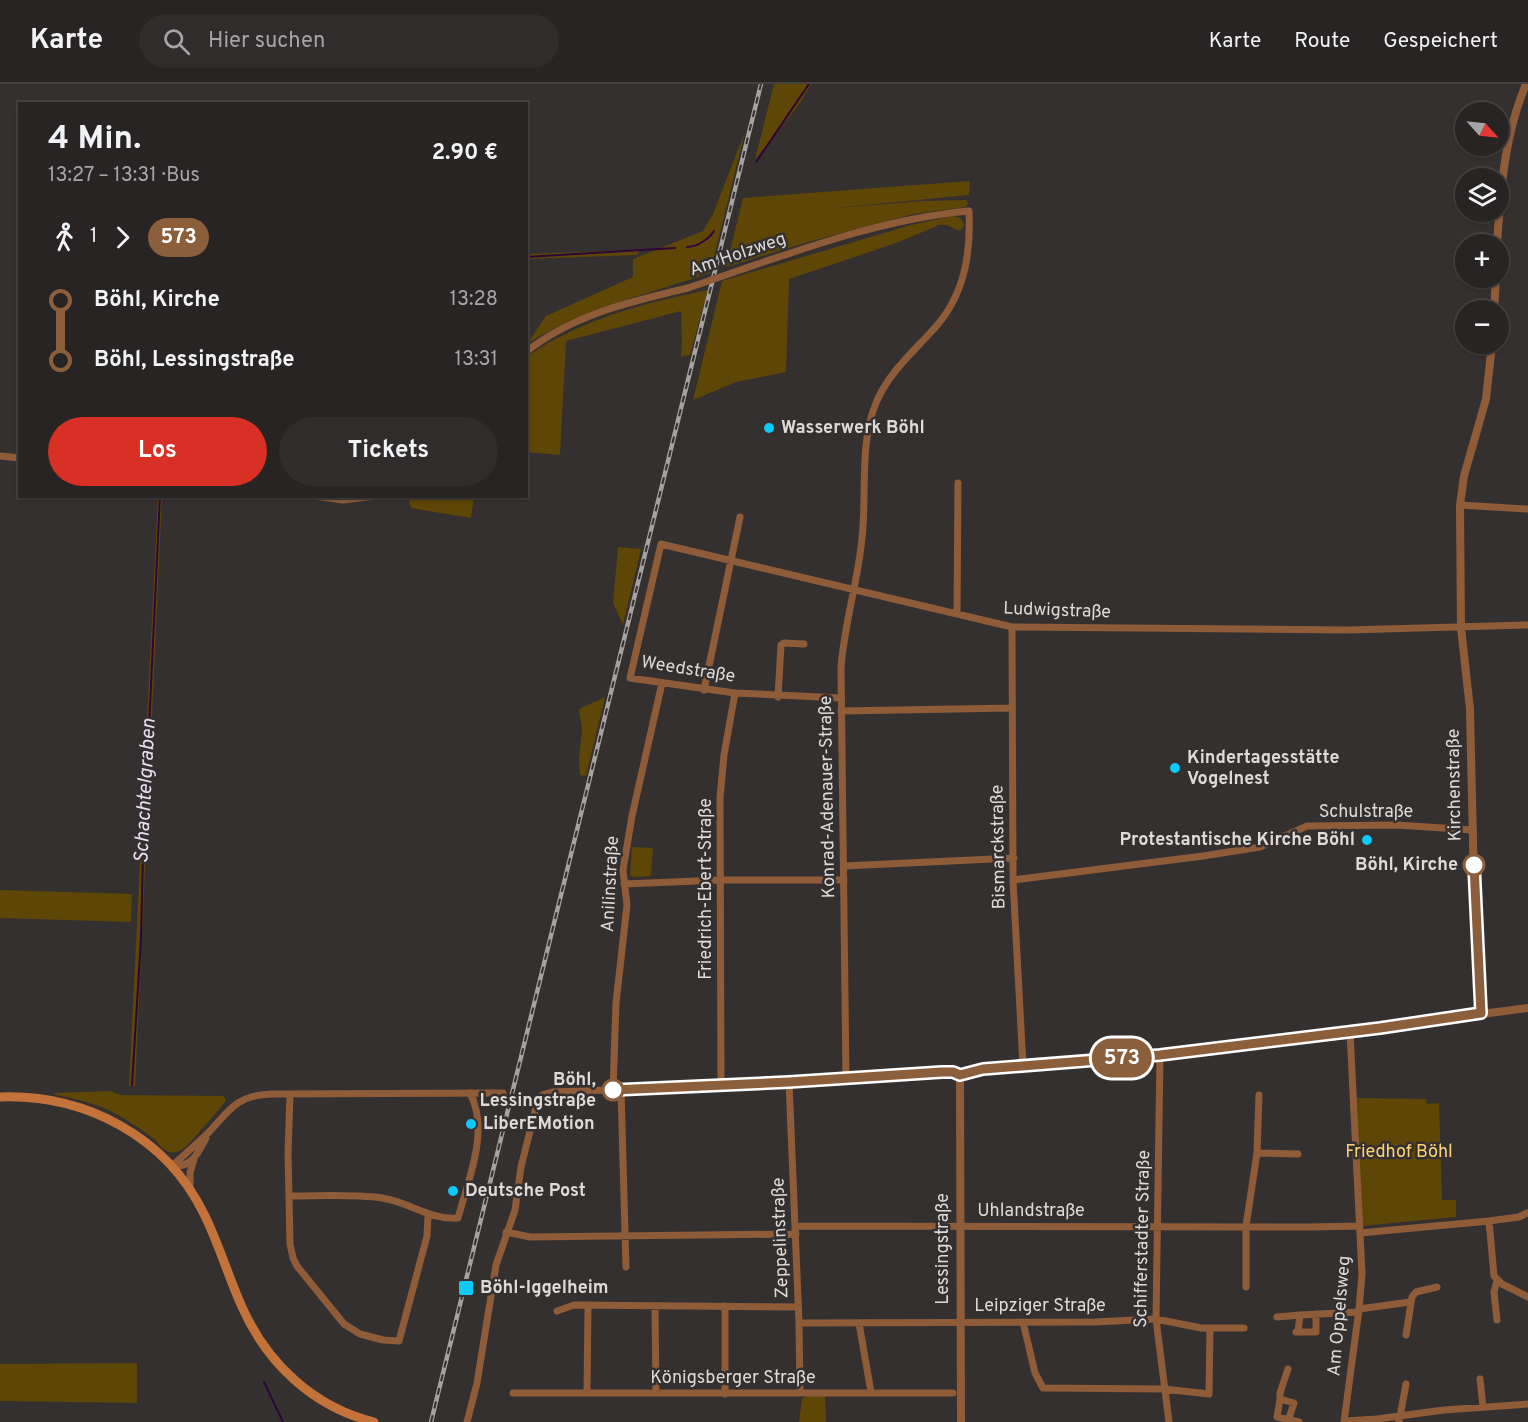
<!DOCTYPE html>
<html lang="de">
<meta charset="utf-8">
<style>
body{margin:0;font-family:Overpass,sans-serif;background:#302c2c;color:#f1f3f6;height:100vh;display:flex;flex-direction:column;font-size:22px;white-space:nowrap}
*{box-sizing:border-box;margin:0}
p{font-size:20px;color:#a5a4a6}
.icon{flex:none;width:33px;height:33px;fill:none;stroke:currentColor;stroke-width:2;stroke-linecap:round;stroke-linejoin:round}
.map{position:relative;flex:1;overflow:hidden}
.details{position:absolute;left:18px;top:18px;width:510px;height:396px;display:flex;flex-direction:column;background:#282424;border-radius:0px;box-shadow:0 2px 4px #0004,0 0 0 2px #444141}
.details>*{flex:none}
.badge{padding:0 12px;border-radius:20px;font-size:21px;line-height:39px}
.needle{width:39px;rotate:117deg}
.controls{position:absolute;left:1455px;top:18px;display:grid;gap:12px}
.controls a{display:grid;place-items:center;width:54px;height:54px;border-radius:50%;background:#282424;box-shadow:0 2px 4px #0004,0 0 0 2px #444141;font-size:30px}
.map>.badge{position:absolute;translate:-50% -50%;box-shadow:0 0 0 3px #fff}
.legs{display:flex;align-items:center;gap:9px;height:66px;padding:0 30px;font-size:20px}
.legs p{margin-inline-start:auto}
.overview{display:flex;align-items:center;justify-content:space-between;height:102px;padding:0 30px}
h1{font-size:33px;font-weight:700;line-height:45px}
.action{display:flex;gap:12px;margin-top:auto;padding:12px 30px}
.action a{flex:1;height:69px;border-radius:36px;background:#d93025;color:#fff;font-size:24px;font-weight:700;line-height:69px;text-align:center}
.action a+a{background:#302c2c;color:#f1f3f6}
ul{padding:0 30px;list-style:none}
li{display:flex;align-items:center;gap:21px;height:60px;font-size:22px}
li i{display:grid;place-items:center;width:9px;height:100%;margin:0 8px;background:currentColor}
li i::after{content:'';width:15px;height:15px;margin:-8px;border:4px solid;border-radius:50%;background:#282424}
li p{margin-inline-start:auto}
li:first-child i{background:linear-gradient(#0000 50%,currentColor 0)}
li:last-child i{background:linear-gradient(currentColor 50%,#0000 0)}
header{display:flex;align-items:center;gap:36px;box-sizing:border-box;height:84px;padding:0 30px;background:#282424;border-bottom:2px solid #444141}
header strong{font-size:28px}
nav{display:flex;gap:33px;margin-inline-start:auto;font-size:21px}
.search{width:420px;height:54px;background:#302c2c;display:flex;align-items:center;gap:15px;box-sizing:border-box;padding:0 21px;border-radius:33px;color:#a5a4a6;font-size:22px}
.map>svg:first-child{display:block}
.green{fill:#5e4606}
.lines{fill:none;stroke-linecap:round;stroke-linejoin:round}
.stream{stroke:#2f0539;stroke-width:2}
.minor{stroke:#8f5c3a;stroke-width:7}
.tertiary{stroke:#8f5c3a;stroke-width:8}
.secondary{stroke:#c37239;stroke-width:9}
.rail-casing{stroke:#a6a2a2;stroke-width:4.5}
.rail{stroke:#353030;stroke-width:2;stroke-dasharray:7;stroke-linecap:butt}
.minor-bridge{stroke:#8f5c3a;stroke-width:7}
.line-1-casing{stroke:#fff;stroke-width:14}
.line-1{stroke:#8b5e3c;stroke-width:9}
.poi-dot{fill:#0ccafa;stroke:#353030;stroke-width:2}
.stop-1-dot{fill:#fff;stroke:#8b5e3c;stroke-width:3}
.labels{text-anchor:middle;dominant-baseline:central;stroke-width:5;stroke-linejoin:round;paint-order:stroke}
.street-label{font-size:18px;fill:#dedada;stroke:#353030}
.poi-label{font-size:18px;font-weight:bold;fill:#dedada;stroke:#353030;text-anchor:start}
.stop-label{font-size:18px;font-weight:bold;fill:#dedada;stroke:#353030;text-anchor:end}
.park-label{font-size:18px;fill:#fdd274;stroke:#353030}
.water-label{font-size:20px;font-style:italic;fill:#eddef2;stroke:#353030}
</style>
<header>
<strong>Karte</strong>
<div class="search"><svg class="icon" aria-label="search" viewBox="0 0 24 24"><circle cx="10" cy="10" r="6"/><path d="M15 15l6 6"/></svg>Hier suchen</div>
<nav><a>Karte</a><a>Route</a><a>Gespeichert</a></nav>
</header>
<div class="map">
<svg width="1528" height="1338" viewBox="0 0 1528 1338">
<rect width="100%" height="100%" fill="#353030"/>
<path class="green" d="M774,0H811L800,19L755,76Z
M745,48L710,189C648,210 582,225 527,260L546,232L633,193V175L703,147L713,130Z
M970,97L969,111L825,125L922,117L966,116L968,119L966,123L914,130L808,158L726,183L743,114Z
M952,132C959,133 963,134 964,142L960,147L947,141H939L899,158L789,195L786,288L736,298L693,316L722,197L911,141Z
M640,166L637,171L527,175V170Z
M708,206L690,271L681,273L682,260L681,227L566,257L560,371L527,368L528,272C581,235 645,219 708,206Z
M158,413H162L135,1002H129Z
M411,413H474L471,434L411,424L409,417Z
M618,463L641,465L623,541L613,519Z
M605,613L586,692L580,691L579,675L582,646L579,625Z
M632,763L653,764L651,792L633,793L630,791Z
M0,806L132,810L131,838L0,834Z
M111,1007L120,1011L223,1012L226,1016C225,1019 188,1062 183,1065C180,1067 175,1069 170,1068C162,1067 159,1059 153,1054C142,1046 129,1037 118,1031C99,1020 77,1015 56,1011L54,1009Z
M1357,1014L1426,1015L1427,1020L1439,1019L1442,1116H1456V1133L1361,1142Z
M137,1279V1319L0,1317V1280Z
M807,1311H825L826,1338H799L802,1315Z"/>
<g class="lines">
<path class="stream" d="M756,78L809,0
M687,163C697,163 709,155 714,147
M526,173L675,164
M132,1001L141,854L143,769L160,412
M264,1298L283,1338"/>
<path class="minor" d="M746,184C819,159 892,134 969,127C971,172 964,214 931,248C910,271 888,290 876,319C859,359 867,412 862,454C858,498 844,540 841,584L846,995
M526,268C572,231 632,217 688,204
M0,372L20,374
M314,412L343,416L375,412
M1460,421L1528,425
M957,530L958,399
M1012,543L1013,796L1023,982
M704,606L740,433
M778,613L781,561L784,559L804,560
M841,614L735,609L630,594L661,460L1012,543L1349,546L1528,541
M841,627L1012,624
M844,782L1014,774
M1013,796L1203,772L1260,763L1307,742L1397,741L1473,746
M624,800L721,796H844
M1160,971L1156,1235L1169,1338
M789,998L799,1239L800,1309
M721,1002L720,714L724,671L735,609
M613,1006L616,919L627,821L623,786L632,732L662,599
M621,1006L626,1183
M290,1010L288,1069L290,1160L293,1174L297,1182L344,1240L360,1250L383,1256L399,1257L427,1152L428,1131
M1257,1069L1298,1070
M172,1082C184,1071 198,1059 210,1047C230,1025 238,1011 271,1010L503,1009
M172,1082C192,1084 198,1069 206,1054
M190,1105V1089L194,1075
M290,1112C320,1112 352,1110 382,1114C409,1118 430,1136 458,1134C468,1097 490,1046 470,1009
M1489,1137L1494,1192L1502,1200L1528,1213
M796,1142L1311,1143L1358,1142
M506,1148L530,1153L796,1150
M1360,1149L1489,1137L1519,1133L1527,1129
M1497,1196L1494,1208L1497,1236
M1246,1203V1142L1257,1069L1259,1011
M655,1223L656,1309
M1359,1225L1410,1218
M557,1227L574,1221L798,1223
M1277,1233L1300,1231
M1023,1238L1035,1289L1043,1304L1164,1305L1209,1310L1210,1245
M799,1239L1095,1238L1156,1235L1201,1244H1244
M859,1239L871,1308
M1296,1248H1316V1230
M1298,1248L1300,1231L1359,1228
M1406,1251L1412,1213L1416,1208L1437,1203
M1480,1295L1483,1323
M513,1309H953
M587,1309L588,1221
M725,1310V1222
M1280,1315V1309L1288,1285
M1288,1337L1294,1319L1280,1315L1277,1333L1299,1338
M1344,1337L1377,1335L1444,1326L1528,1320
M467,1338L477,1299L496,1181L515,1126L521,1083L536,1023L542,1011L552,1008L721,1002L942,988H953L960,991
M1344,1338L1359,1225L1362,1190L1350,948
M1399,1338L1406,1300"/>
<path class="tertiary" d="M1497,160C1501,105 1504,52 1526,0
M1494,226L1496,194
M1481,929L1474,800L1470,625L1461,544L1460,421L1464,392L1486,315L1492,260
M961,1338L960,991L983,985L1160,971L1528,924"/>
<path class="secondary" d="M0,1013C85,1010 166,1052 204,1130C219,1160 228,1192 242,1223C267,1279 313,1323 374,1338"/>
<defs>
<path id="rail" d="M431,1338L761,0"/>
</defs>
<use href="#rail" class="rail-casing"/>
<use href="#rail" class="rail"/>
<path class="minor-bridge" d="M688,204L746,184"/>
</g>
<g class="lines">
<defs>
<path id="line-1" d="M613,1006L789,998L942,988H953L960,991L983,985L1160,971L1380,944L1481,929L1474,781"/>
</defs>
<use href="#line-1" class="line-1-casing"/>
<use href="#line-1" class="line-1"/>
</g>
<g class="poi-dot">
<circle cx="769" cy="344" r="6"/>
<circle cx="1175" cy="684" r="6"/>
<circle cx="1367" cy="756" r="6"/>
<circle cx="471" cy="1040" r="6"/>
<circle cx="453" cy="1107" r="6"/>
<rect x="458" y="1196" width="16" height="16" rx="3"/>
</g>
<g class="stop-1-dot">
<circle cx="1474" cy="781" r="10"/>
<circle cx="613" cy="1006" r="10"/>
</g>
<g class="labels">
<g class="street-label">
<text transform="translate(738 171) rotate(-19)">Am Holzweg</text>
<text transform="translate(1057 527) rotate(2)">Ludwigstraße</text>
<text transform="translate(688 586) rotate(9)">Weedstraße</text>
<text transform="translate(1455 701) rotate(-91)">Kirchenstraße</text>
<text transform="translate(828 713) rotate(-91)">Konrad-Adenauer-Straße</text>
<text x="1366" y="728">Schulstraße</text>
<text transform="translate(999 763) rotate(-91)">Bismarckstraße</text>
<text transform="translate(611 800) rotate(-87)">Anilinstraße</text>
<text transform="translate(706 805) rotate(-90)">Friedrich-Ebert-Straße</text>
<text x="1031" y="1127">Uhlandstraße</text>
<text transform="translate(781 1154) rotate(-92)">Zeppelinstraße</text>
<text transform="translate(1143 1155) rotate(-89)">Schifferstadter Straße</text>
<text transform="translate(943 1165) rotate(-90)">Lessingstraße</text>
<text x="1040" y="1222">Leipziger Straße</text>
<text transform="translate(1340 1232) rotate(-85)">Am Oppelsweg</text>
<text x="733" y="1294">Königsberger Straße</text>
</g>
<g class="poi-label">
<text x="781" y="344">Wasserwerk Böhl</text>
<text x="1187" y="674">Kindertagesstätte<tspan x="1187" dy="21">Vogelnest</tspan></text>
<text x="1355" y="756" text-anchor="end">Protestantische Kirche Böhl</text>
<text x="483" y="1040">LiberEMotion</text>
<text x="465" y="1107">Deutsche Post</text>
<text x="480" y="1204">Böhl-Iggelheim</text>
</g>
<g class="stop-label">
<text x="1458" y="781">Böhl, Kirche</text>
<text x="596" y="996">Böhl,<tspan x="596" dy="21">Lessingstraße</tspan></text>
</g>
<g class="park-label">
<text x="1399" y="1068">Friedhof Böhl</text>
</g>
<g class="water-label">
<text transform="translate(146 707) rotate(-87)">Schachtelgraben</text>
</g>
</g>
</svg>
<div class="controls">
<a><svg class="needle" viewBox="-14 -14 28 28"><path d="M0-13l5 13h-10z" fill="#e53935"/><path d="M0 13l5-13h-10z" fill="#a5a4a6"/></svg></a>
<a><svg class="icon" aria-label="layers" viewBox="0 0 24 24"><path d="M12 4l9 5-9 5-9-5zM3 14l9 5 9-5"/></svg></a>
<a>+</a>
<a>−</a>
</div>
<b class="badge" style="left:1122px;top:974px;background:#8b5e3c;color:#fff">573</b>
<section class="details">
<div class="overview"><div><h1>4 Min.</h1><p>13:27 – 13:31 · Bus</p></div><b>2.90 €</b></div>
<div class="legs"><svg class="icon" aria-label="walk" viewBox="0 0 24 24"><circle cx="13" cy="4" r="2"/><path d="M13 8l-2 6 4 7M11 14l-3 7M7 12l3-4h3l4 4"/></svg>1<svg class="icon" aria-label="forward" viewBox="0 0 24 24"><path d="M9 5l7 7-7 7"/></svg><b class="badge" style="background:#8b5e3c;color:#fff">573</b></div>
<ul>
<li><i style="color:#8b5e3c"></i><b>Böhl, Kirche</b><p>13:28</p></li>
<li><i style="color:#8b5e3c"></i><b>Böhl, Lessingstraße</b><p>13:31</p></li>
</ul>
<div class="action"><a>Los</a><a>Tickets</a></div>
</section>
</div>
